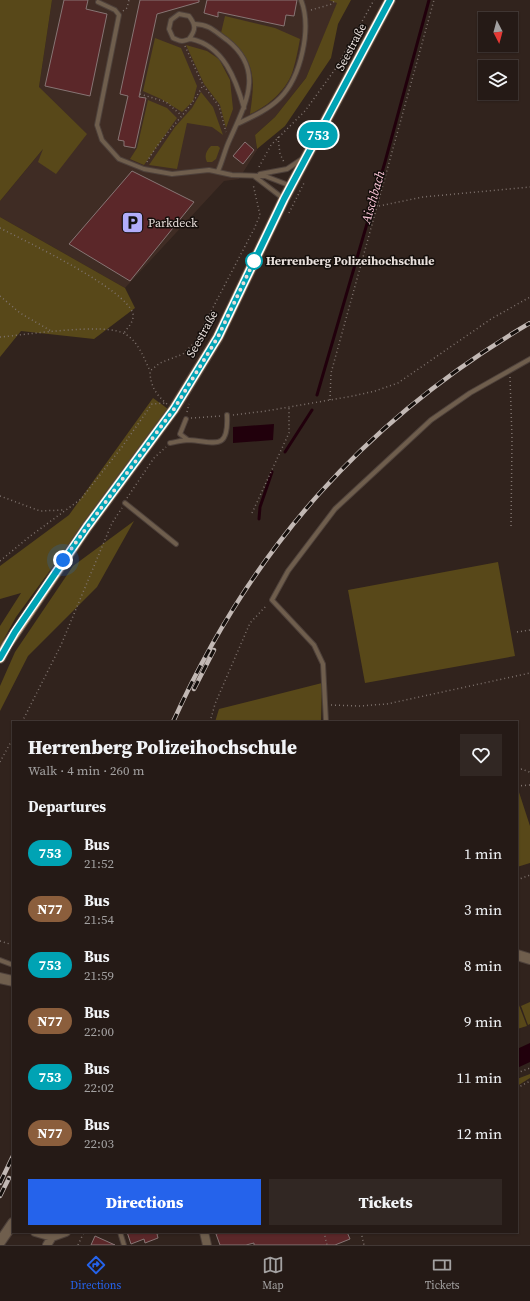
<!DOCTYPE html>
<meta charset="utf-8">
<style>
body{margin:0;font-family:"Source Serif 4",serif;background:#312723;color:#f1f3f6;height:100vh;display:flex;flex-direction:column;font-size:15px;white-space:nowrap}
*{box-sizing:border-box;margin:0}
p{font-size:13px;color:#a3a1a1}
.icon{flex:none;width:22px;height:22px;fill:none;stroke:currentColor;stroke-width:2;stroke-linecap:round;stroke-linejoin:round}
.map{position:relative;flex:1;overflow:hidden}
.panel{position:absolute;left:12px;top:721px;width:506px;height:512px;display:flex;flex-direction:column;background:#251a16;border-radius:0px;box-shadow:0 1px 3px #0004,0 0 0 1px #423835}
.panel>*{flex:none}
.badge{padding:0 8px;border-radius:13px;font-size:14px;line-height:26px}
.needle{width:26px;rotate:174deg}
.tools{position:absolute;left:478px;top:12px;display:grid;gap:8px}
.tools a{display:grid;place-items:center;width:40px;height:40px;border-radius:0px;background:#251a16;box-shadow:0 1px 3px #0004,0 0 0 1px #423835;font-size:20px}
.you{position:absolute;width:20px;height:20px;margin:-10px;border:3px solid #fff;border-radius:50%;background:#1a73e8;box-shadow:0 0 0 6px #1a73e833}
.map>.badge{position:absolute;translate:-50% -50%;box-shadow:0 0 0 2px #fff}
h2{padding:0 16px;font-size:15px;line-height:36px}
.round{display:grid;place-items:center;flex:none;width:42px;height:42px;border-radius:0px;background:#312723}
.overview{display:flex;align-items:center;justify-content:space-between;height:68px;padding:0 16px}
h1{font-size:19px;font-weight:800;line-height:30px}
.cta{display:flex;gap:8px;margin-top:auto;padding:8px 16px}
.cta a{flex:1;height:46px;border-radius:0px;background:#2563eb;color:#fff;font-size:16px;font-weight:800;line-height:46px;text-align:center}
.cta a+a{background:#312723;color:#f1f3f6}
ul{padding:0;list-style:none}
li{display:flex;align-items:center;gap:12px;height:56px;padding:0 16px}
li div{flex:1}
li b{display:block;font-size:15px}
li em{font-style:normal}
li .badge{min-width:44px;font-weight:700;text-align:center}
.tab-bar{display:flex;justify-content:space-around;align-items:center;height:56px;border-top:1px solid #423835;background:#251a16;font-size:11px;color:#a3a1a1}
.tab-bar a{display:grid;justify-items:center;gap:2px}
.tab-bar .current{color:#2563eb}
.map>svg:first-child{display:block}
.built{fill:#3f2c24}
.green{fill:#584819}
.water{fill:#21000c}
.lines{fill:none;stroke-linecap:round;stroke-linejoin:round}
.stream{stroke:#21000c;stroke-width:3}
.building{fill:#5b2729;stroke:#877574}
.service-casing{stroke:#4e413b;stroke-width:6}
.minor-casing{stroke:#4e413b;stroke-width:10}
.tertiary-casing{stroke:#4e413b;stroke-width:12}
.primary-casing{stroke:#4e413b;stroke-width:12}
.path{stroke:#7f736e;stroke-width:1.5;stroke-dasharray:1 3;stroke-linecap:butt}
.service{stroke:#6f5e4d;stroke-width:4}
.minor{stroke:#6f5e4d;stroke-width:8}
.tertiary{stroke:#6f5e4d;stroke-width:10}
.primary{stroke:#b89571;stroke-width:10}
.rail-casing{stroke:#c2b8b4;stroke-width:4.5}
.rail{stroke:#140e0b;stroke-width:3;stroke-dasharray:9;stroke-linecap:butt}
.line-casing{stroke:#fff;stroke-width:9}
.line{stroke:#00a3b4;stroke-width:6}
.walk{stroke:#e8dfdb;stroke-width:4;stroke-dasharray:0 7.2}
.stop-dot{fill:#fff;stroke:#00a3b4;stroke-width:2}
.labels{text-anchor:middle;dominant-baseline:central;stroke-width:3;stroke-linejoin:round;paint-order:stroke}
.street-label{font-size:12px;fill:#e8dfdb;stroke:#140e0b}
.poi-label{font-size:12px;fill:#e8dfdb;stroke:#140e0b;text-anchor:start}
.stop-label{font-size:12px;font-weight:bold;fill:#e8dfdb;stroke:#140e0b;text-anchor:start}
.water-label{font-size:13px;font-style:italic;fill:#fbc6d8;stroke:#140e0b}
</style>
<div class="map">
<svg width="530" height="1245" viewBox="0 0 530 1245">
<rect width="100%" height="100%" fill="#31231d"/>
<path class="built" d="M52,0H339L306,78L275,117L255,135L257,150L239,179L224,181L125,288L0,217V201L44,148L39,87Z"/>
<path class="green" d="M0,0H52L39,87L87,134L56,174L38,162L43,149L0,201Z
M329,0H351L338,24L331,58L285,126L257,149L255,135L275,117L306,78L337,3Z
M225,16L275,28L300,39C298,50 296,60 293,70C288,89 267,107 250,114C256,74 255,59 221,33Z
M155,38L181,48L197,86L193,101L182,112L161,99L143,91Z
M186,45L207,51L219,59L230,80L233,109L226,128L220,105L204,84Z
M201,92L213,107L223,135L212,127L187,123L177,169L149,165L175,127L192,108Z
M148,100L167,108L177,118L144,165L130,159L137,148Z
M211,146H218L220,148L216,159L212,162H207C204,156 206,151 211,146Z
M0,217L125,288L135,308L94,339L21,331L0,357Z
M153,398L168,409L16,617L0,646V626L21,593L0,599V566L69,515Z
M134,521L97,587L28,656L0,711V686L15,652L73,566Z
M498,562L515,656L365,683L348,590Z
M322,683L321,722H215L219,709Z
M517,786L530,826V863L517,867Z
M517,1000L527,1026L517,1029Z
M530,1002V1024L528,1025L521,1006Z
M530,1074V1078L517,1086V1079Z"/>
<path class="water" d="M274,424L273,440L233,443V427Z
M530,1043V1062L517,1068V1049Z"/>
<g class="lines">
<path class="stream" d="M317,395L385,162L429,0
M285,452L312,410
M259,519L260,507L272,472"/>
</g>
<path class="building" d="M64,0H88L86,9L107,14L90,96L45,86Z
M140,0H199V2L157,14L139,97L146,98L135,148L124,146V141L118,140L128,96L120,94Z
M207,0H297L294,16L286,15L284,26L218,12V17L204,13Z
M245,142L254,150L243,164L233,156Z
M132,171L194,202L130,281L69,244Z
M127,1232H161V1233L157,1234L158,1238L145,1243L144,1239L131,1244Z
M224,1232H347L350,1239L335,1245H254V1243L246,1245H220L216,1234Z
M95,1236L115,1245H91Z"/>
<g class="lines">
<defs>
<path id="service" d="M98,2L115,10L119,15L97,125L102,140L119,159L144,169L172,174L209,170L232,175L265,176L291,186
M195,24C211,25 214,31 227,40C265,70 246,103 230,139C225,149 223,160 218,171
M189,39C196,30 196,25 189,16L179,14L171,20L169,29L173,38C176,39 179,41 182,41C185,41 188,39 191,39C224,46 236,80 244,108
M237,124C252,117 268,110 280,98C301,77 312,28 301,0
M260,174L287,169L302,159
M254,176L284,199
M186,419L180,434L188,440
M170,443C176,442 183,440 189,440C213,441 229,453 227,415
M125,503L176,544
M326,722L323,664L314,645L272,600L288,571L335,509L431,420L470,393L530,359
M0,960L13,965
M120,1232L124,1245"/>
<path id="minor" d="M35,1232L52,1237L66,1232
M204,1232L207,1245
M47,1245L52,1237"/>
<path id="tertiary" d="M517,955L530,959
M0,978L13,981
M0,1242L13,1223"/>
<path id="primary" d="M0,658L7,645L87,527L174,409L218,337L284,199L390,0"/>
</defs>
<use href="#service" class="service-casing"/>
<use href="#minor" class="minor-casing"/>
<use href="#tertiary" class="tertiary-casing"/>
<use href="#primary" class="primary-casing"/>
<path class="path" d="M311,10L332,4L335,0
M123,11L127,8L129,0
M185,46L203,85L219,106L226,132
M140,94L166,102L181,115
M278,137L280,154L284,162
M147,162C162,134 189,113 203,85
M259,167L271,145L305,111L336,68L374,0
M379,206L423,197L530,187
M289,213L305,181
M0,228C25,241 127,289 133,314C134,322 128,327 124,333
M0,296L20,313L51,331
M0,337C25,335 106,322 125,334C138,341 144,358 150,371
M510,377L512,439L511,528
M330,400L331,373L434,0
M167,404C156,395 150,385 150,371L160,363L183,354L195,342L254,229L260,215L253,184
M187,412L189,404
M233,415L266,411L353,396L375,391L398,383L491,319L530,297
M191,418L221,416
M0,496L40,511L64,510
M127,498L154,458L166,447
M252,513L289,433V408
M0,561L29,537L81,499L122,447L152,404L165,403
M517,632L530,630
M331,705L359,706L387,704L530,673
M22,722L61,645L112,523L122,508
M210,722L215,704L250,623L267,605
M0,762L13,738
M517,770L522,769L529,772L530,775
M517,786L530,785
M517,880L530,875
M0,941L13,945
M517,1073L530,1068
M517,1088L530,1081
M324,1232L327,1245
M361,1232L364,1245
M78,1245L84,1232"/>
<use href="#service" class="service"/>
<use href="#minor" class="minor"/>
<use href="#tertiary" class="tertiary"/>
<use href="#primary" class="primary"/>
<defs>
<path id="rail" d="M194,689L214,650
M173,722C251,549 366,419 530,323
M0,1183L13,1156
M0,1196L9,1178"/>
</defs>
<use href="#rail" class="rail-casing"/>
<use href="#rail" class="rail"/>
</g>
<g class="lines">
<defs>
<path id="line" d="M0,658L15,632L87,527L174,409L218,337L284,199L390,0"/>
</defs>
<use href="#line" class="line-casing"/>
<use href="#line" class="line"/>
<path class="walk" d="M63,560L174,409L218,337L254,261"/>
</g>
<defs>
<symbol id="parking-square" viewBox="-11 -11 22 22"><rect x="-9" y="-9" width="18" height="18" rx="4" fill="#b1adfa" stroke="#140e0b"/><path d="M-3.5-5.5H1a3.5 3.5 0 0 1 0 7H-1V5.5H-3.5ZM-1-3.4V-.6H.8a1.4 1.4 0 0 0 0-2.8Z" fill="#111"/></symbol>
</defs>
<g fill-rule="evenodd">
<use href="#parking-square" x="120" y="210" width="25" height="25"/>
</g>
<circle class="stop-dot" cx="254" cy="261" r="8"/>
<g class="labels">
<g class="street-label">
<text transform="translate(351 47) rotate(-62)">Seestraße</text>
<text transform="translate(202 334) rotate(-61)">Seestraße</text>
</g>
<g class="poi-label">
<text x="148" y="223">Parkdeck</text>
</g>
<g class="stop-label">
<text x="266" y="261">Herrenberg Polizeihochschule</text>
</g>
<g class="water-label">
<text transform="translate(373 197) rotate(-74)">Aischbach</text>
</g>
</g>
</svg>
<div class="tools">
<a><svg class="needle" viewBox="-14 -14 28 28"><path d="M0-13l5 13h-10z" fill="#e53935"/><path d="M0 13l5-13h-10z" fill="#a3a1a1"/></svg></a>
<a><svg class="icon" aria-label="layers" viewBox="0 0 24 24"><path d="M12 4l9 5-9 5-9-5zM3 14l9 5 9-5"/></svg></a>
</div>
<div class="you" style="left:63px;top:560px"></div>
<b class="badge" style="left:318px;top:135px;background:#00a3b4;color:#fff">753</b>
<section class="panel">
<div class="overview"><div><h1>Herrenberg Polizeihochschule</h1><p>Walk · 4 min · 260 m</p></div><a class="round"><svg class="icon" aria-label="heart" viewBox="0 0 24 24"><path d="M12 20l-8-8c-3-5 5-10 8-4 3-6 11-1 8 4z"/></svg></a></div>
<h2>Departures</h2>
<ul>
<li><span class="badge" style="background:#00a3b4;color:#fff">753</span><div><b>Bus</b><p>21:52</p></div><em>1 min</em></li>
<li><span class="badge" style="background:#8b5e3c;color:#fff">N77</span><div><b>Bus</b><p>21:54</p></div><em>3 min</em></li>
<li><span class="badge" style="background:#00a3b4;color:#fff">753</span><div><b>Bus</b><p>21:59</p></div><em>8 min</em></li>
<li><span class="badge" style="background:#8b5e3c;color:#fff">N77</span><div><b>Bus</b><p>22:00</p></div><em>9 min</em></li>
<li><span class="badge" style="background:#00a3b4;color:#fff">753</span><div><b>Bus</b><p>22:02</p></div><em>11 min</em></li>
<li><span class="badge" style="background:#8b5e3c;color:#fff">N77</span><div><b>Bus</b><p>22:03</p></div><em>12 min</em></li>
</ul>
<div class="cta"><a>Directions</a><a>Tickets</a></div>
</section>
</div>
<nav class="tab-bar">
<a class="current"><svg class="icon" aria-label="directions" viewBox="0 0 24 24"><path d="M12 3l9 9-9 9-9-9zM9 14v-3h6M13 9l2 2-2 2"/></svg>Directions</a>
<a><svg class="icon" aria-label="map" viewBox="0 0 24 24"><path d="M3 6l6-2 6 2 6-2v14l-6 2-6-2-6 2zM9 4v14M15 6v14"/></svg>Map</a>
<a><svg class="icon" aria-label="tickets" viewBox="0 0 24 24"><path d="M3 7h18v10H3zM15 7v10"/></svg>Tickets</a>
</nav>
